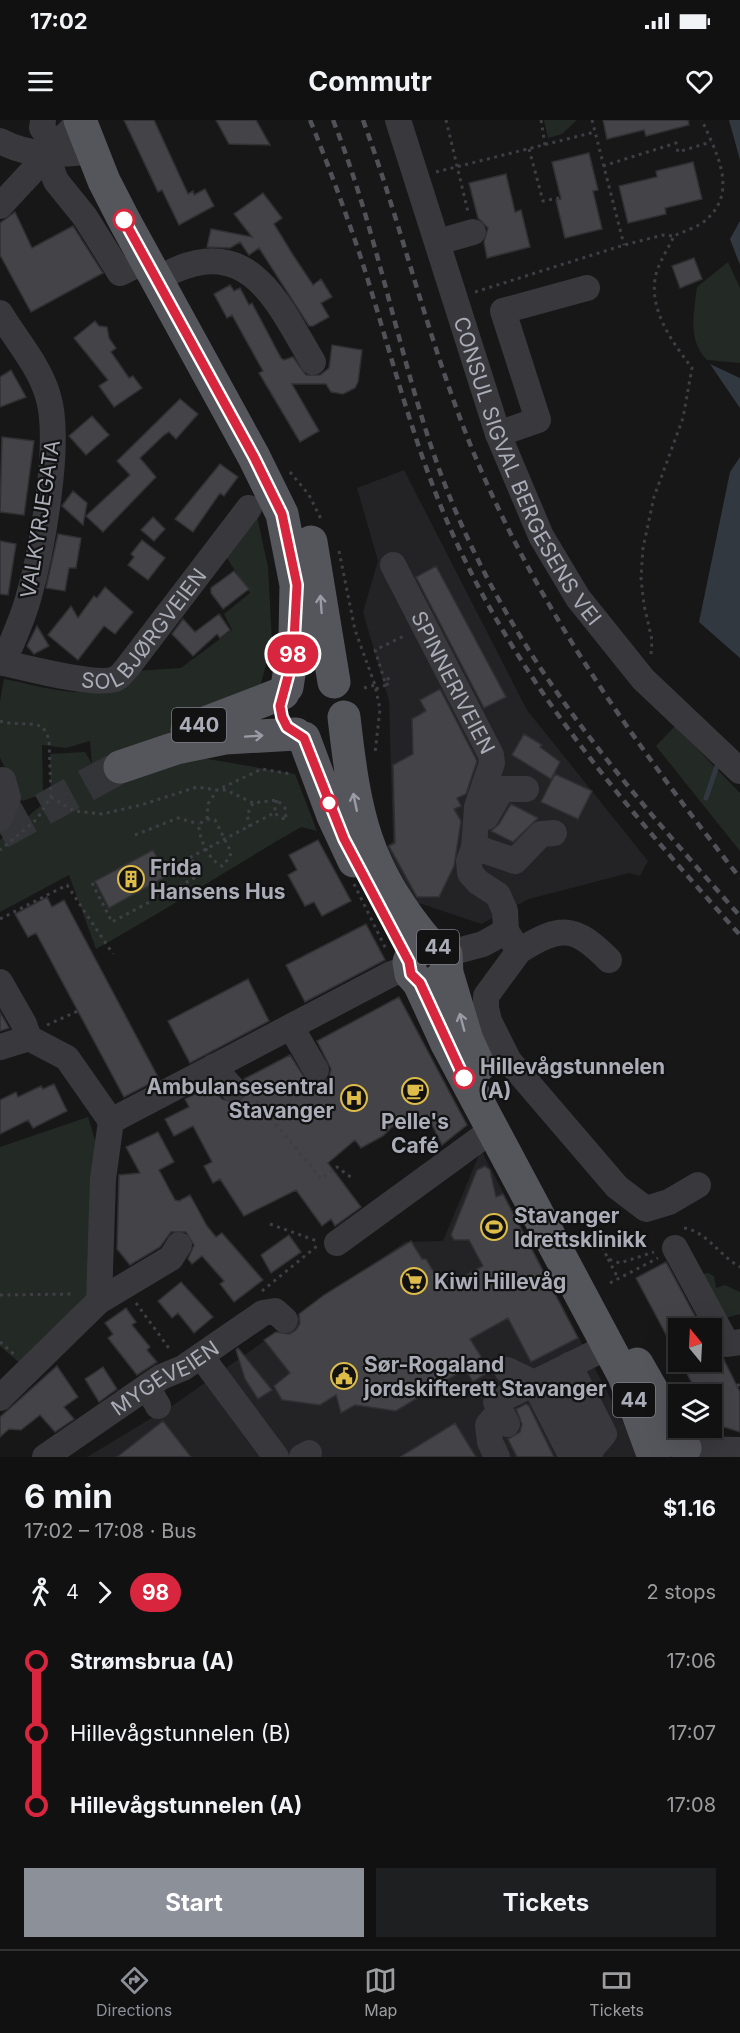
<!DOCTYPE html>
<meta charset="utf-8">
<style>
body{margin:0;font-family:Inter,sans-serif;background:#1e1f20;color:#f1f3f6;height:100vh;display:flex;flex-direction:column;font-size:22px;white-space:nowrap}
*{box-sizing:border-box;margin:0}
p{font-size:20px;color:#9c9d9f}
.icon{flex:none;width:33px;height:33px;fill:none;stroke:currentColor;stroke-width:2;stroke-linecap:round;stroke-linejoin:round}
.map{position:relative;height:1337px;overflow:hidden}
.panel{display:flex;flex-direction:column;background:#111112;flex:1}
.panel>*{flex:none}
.badge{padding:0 12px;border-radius:20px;font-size:21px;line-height:39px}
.needle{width:39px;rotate:342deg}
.tools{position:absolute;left:668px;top:1198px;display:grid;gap:12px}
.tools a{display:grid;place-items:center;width:54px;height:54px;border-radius:0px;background:#111112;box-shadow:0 6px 24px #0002,0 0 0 2px #303132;font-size:30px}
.map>.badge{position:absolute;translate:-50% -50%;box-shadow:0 0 0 3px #fff}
.legs{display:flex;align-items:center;gap:9px;height:66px;padding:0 24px;font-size:20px}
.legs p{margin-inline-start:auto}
.headline{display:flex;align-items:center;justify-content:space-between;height:102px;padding:0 24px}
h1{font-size:33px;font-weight:700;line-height:45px}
.primary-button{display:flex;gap:12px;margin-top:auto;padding:12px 24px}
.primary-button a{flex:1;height:69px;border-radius:0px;background:#8c9099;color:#fff;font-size:24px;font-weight:700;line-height:69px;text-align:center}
.primary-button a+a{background:#1e1f20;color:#f1f3f6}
ul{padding:0 24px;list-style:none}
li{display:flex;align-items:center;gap:21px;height:72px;font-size:22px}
li i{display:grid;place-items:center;width:9px;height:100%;margin:0 8px;background:currentColor}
li i::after{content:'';width:15px;height:15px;margin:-8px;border:4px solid;border-radius:50%;background:#111112}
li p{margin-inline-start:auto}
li:first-child i{background:linear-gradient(#0000 50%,currentColor 0)}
li:last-child i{background:linear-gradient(currentColor 50%,#0000 0)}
.status{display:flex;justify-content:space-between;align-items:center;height:42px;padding:0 30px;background:#111112;direction:ltr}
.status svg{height:16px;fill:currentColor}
header{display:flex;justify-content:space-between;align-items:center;height:78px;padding:0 24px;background:#111112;font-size:27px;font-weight:700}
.tab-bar{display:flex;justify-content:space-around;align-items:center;height:84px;border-top:2px solid #303132;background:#111112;font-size:16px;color:#9c9d9f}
.tab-bar a{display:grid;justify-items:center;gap:3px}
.tab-bar .current{color:#8c9099}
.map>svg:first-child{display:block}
.built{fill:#232325}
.green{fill:#232a25}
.water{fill:#313840}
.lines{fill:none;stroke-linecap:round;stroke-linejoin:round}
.stream{stroke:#313840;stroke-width:5}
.building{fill:#444448;stroke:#313134;stroke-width:1.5}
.major-tunnel{stroke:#343538;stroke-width:33;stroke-dasharray:33 16;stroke-linecap:butt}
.path{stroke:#3e3f44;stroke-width:3;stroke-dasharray:3 4.5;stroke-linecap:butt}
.minor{stroke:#38383d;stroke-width:26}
.major{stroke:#55555c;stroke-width:33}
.rail{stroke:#515258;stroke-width:4.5;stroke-dasharray:8 6;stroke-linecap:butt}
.oneway{stroke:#999ba5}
.line-1-casing{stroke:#fff;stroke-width:14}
.line-1{stroke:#d7263d;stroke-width:9}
.stop-1-dot{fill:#fff;stroke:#d7263d;stroke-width:3}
.labels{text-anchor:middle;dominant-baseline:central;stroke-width:4.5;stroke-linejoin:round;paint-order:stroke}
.shield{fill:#121213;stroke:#7c7e86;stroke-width:1.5}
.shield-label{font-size:20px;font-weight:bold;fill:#aaadb7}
.street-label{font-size:21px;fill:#aaadb7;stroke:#121213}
.poi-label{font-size:21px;font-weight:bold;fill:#aaadb7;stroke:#121213;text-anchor:start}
.stop-label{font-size:21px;font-weight:bold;fill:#aaadb7;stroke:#121213;text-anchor:start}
</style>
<div class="status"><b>17:02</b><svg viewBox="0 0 49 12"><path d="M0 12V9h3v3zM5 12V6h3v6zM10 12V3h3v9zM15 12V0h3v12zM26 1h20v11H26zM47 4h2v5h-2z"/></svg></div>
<header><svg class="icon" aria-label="menu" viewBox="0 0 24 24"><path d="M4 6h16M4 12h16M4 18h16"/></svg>Commutr<svg class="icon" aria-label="heart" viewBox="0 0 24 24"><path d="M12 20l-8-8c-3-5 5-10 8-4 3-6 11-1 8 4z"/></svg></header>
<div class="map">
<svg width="740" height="1337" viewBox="0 0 740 1337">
<rect width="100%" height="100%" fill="#171718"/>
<path class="built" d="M404,350L527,590L648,741L640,756L629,753L529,779L481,804L416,782L386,727L393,721L389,581L363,492L378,441L357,368Z
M481,1030L641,1337H87L175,1284L405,1122L443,1121Z"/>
<path class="green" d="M544,0H577L562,14L548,18Z
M728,142L740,168V243L707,240C687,219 694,194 697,167Z
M256,392L268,447L272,523L260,567L111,641L202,638L295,654L317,711L301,707C232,747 166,790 96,829L69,755L0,792V720L51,677L50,634L85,632L92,644L90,621L66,628L42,625L43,674L22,681L0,638V581L4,559C43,566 105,589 134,551L181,548L232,510L224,494L250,473L225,435Z
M675,606L740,673V731L656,626Z
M88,997L99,1033L85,1187L23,1246L0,1226V1027Z
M708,1153L714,1156L716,1168L725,1165L740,1172V1194L725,1198L703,1154Z"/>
<path class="water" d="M729,0H740V40Z
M740,101V145L730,119Z
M710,244L740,258V288Z
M740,337V538L699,502L730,352Z"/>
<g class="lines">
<path class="stream" d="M706,678L717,646"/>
</g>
<path class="building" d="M124,0H154L188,74L193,71L194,75L205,69L214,86L179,105L162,70L158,72Z
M216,0H256L270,25L229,24Z
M603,0H688L689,5L646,16L644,10L607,19Z
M589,33L598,70L593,71L602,109L565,118L556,80L561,79L552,42Z
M693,42L702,79L665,88L666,94L628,103L619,66L657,57L656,51Z
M506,54L515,92L521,90L530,127L487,138L484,122L488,108L478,98L469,63Z
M263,73L282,98L274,104L293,135L313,165L321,159L332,177L321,183L329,197L313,206H309L259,128L249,135L240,122L230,128L207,127L211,109L252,117L234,94Z
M15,92L32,128L73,106L103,153L31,192L0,135V103Z
M694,138L702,159L680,168L672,146Z
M230,165L234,171L240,168L249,185L252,183L281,238L284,240L293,237L306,255H320L329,248L332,225L362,230L358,262L355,268L343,274L331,272L326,264H292L319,311L300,322L259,253L263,251L232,195L227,198L214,174Z
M95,201L99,206L107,207L109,218L116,228L111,232L129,258L133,256L142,268L114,287L99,266L108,260L74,218Z
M11,250L26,277L0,287V257Z
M180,279L198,294L176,319L169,312L164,315L140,338L156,357L103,412L86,396L130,355L117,341Z
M92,296L109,315L86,335L69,316Z
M2,317L34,321L24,395L0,392Z
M220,344L238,357L224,376L220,373L193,412L175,399Z
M73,371L87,383L83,405L62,386Z
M153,397L165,409L154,421L141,410Z
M58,414L81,418L76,448H69L65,471L46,468Z
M142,420L165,438L148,460L128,445L134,437L131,434Z
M0,421L16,424L8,475L0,474Z
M436,446L506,577L484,588L416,457Z
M234,451L249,469L223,489L211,473V468Z
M105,467L133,492L115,514L104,506L78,540L48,515L71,486L78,498L94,476L97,478Z
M219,494L230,510L220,518L217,514L193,536L172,514L183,499L195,512Z
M37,506L49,526L34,534L27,526Z
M440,569L477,641L466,674L457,678L461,686L454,689L461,701L454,746L439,777H417L389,726L395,723L393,645L413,634L412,599L426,591L420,580Z
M524,614L542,625L540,627L560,642L551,659L512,635Z
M555,654L592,671L578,699L541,682Z
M511,684L538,698L513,722L491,711L499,704Z
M318,720L351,781L322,796L314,782L305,786L288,755L297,750L289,735Z
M153,730L167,756L109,788L95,761Z
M47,777L52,787L64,780L159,959L124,977L36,813L28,817L15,794Z
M366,804L385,840L305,882L286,845Z
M248,859L269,901L190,943L168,901Z
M399,877L467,1005L442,1025L427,995L392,1007L383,1016L361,1028L355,1020L328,1043L361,1087L335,1106L331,1099L322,1106L296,1070L244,1096L220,1059L213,1063L204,1046L212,1042L193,1006L174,1016L165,999L189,987L185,979L210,966L222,979L237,983L247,973L244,959L290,935L308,963H323L329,957L331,949L317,921Z
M0,892L9,908L0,911Z
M54,964L67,991L33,1008L28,1000L0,1014V980L16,972L18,977L41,966L43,969Z
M158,1012L174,1042L159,1050L175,1080L179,1081L190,1075L207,1106L216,1117L222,1113L263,1160L234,1182L220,1164L224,1161L202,1136L192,1144L188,1139L194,1125L186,1112H171L160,1127L130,1145L117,1129L119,1055L140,1053L126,1027Z
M485,1046L490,1050L496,1077L503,1074L578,1218L531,1242L508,1198L470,1219L490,1251L473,1262L465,1249L396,1291L355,1285L341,1293L336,1275L320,1285L282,1280L274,1266L290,1253L264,1220L276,1212L289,1214L296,1210L300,1203L299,1194L324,1175L411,1121L422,1139H426L443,1167L483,1146L469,1120H454L451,1115L477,1050Z
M289,1115L301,1132L271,1153L261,1135Z
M666,1142L702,1209H678V1237L636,1158Z
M181,1162L213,1197L194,1213L178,1193L172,1198L158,1181Z
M126,1188L136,1202L132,1205L150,1227L147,1230L157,1242L137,1255L108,1218L113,1214L105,1203Z
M711,1226L723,1238L740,1272V1312L714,1304L711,1298V1275H698L681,1242H711Z
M238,1228L272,1270L258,1279L245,1259L236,1230Z
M57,1246L78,1277L64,1287L74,1299L55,1312L40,1295L21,1310L9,1309L0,1317V1297Z
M103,1247L117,1269L99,1282L85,1259Z
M526,1284L529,1286L554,1337H517L508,1319L520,1312L522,1304L516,1289Z
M163,1301L191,1337H117Z
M455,1303L476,1337H400Z"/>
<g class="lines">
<path class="major-tunnel" d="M0,713L120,647"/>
<path class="path" d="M446,0L468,92
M541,0L545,25
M592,0L624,125
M529,29L543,81L559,78
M603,46L676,23L678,32L711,22
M436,52L595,12
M475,172L624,125L663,115L673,116
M290,352L309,375L321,399
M339,431L355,510L375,565
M651,534L652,520L644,485L641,458L643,428L654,377L683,298L692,248C673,223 650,192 655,159C657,145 668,129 674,116C684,111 699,107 707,99C739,70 715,31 702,0
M386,565L390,563L387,556
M364,568L375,565L380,589L375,633
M376,569L386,565L375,530L406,515
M0,601C15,606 28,601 43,607L49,619L51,677L37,699L0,730
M51,677L74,691L102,694L141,685L197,667L217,670L262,649L291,654
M207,699L215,700L231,732L230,737L222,746C209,741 198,717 199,704Z
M207,699L208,684L217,670H226L253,683
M250,707L247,695L253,683L277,680L285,688L286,700L274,693L277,680
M135,715L178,698L199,704
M170,748L274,693
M92,763L112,802L200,755L191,737
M354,764L387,831
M0,799L67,765L113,834
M47,905L78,891
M252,975L321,1059L337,1047L352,1058
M270,1104L317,1121
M684,1108C706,1111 720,1136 740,1147
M596,1113L608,1139L620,1143L654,1132
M608,1139L618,1158
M610,1163L658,1138
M262,1171L317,1126
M0,1175L75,1174
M136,1183L171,1231
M0,1222L15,1235
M737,1266L740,1264"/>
<g class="minor">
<path d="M43,0L42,8L48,16L46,35L56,61L85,97L120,153L146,140"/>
<path id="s1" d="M398,0L498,314L541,416L578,478L643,559L740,651"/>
<path d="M0,21C30,37 60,35 92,31"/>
<path d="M0,86L80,0"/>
<path d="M438,122L473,112"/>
<path d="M173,151C252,115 279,186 313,242"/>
<path id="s2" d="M0,193C16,220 39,245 48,276C62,321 42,431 28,479C22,501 12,522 3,543C25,547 100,568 117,558C121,556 124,551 127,548L249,388"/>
<path d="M498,314L538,300L503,191L587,168"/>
<path id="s3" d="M393,445L491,635L492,643L477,687L474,727L469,741L470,753L478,762L498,775L505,791L506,811L483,824L446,834"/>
<path d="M486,697L502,669H526"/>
<path d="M0,698L8,678L3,660"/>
<path d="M474,727L515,741L541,714L554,713"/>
<path d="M506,811L519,831L486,876V888L489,901L509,941L617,1067L646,1089L669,1082L698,1065"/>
<path d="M519,831C561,805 574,805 609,840"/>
<path d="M0,862L24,904L29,918"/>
<path d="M291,907L316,950"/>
<path d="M0,927L29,918L67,938L111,1001"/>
<path d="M213,947L233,969"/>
<path d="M111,1001L391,854L409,848"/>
<path d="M337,1123L492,1010"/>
<path d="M675,1128L727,1224L740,1222"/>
<path d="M99,1181L103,1059L111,1001"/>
<path d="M201,1236L276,1337"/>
<path d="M569,1245L604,1314L584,1337"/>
<path d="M507,1250L534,1263L607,1227"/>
<path d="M551,1255L591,1331"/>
<path d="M147,1267L158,1286"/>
<path d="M0,1278L99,1181L171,1138L179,1125"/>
<path d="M507,1304L496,1282L534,1263L572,1337"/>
<path d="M687,1329L740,1330"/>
<path id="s4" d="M45,1337L161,1257L183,1248L263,1193L275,1191L285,1200"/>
<path d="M302,1337L309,1333"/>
<path d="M497,1337L490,1322L488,1305L494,1298L503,1297"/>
</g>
<path class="major" d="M80,0L104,61L124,100L254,337L282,394L296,465L295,516L287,567
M311,422L334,562
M344,597C355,694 364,748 430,825
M187,610L283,573
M304,618L333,696L354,741
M120,647L176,628L225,618L296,614
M447,853L467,920L479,946
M419,863L433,865L447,853L446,834L437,827L422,826L411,836L409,842L411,854L419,863L447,924L624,1256L654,1337
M637,1244L685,1328"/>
<path class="rail" d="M310,0C328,44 344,88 359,132C389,224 411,319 450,408C518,563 628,690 740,815
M333,0C378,113 398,235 439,349C505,529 615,655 740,796
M363,0C406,118 433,242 484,357C548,503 642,633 740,758"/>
</g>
<defs><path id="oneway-shaft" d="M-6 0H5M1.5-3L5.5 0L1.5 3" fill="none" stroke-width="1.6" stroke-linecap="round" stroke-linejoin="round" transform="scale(1.5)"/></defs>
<g class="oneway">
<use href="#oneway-shaft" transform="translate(321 484) rotate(-94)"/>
<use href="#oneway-shaft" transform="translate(254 616) rotate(-4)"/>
<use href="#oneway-shaft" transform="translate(355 682) rotate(-102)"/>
<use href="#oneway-shaft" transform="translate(462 902) rotate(-105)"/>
</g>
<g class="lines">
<defs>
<path id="line-1" d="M124,100L254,337L282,394L297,465L293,538L280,586L282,597L287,607L304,618L344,719L409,842L411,854L420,863L464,958"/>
</defs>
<use href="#line-1" class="line-1-casing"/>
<use href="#line-1" class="line-1"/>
</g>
<defs>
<symbol id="building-ring" viewBox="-11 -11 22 22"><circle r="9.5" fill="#121213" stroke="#debc49" stroke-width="1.5"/><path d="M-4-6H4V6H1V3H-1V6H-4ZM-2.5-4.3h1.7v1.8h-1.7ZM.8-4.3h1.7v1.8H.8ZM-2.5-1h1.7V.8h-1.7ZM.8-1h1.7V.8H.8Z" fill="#debc49"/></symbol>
<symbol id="cafe-ring" viewBox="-11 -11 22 22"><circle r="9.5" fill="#121213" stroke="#debc49" stroke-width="1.5"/><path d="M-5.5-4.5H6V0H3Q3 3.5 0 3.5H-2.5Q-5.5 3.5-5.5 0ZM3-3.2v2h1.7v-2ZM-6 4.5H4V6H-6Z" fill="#debc49"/></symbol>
<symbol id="hospital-ring" viewBox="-11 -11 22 22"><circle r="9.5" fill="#121213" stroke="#debc49" stroke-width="1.5"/><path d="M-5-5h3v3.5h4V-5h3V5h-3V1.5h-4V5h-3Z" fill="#debc49"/></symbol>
<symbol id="stadium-ring" viewBox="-11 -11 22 22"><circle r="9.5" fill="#121213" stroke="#debc49" stroke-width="1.5"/><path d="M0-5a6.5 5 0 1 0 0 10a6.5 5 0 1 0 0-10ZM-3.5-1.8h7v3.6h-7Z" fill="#debc49"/></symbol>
<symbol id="supermarket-ring" viewBox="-11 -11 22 22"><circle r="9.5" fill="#121213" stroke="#debc49" stroke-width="1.5"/><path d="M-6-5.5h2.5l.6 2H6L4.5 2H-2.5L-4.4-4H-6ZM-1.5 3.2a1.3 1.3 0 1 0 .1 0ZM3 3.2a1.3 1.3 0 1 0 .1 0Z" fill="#debc49"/></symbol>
<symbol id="civic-ring" viewBox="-11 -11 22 22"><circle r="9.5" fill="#121213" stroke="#debc49" stroke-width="1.5"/><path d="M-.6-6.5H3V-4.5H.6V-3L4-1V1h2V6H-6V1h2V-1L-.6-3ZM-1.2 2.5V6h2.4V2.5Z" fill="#debc49"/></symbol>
</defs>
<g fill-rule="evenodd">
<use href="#building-ring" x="116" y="744" width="30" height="30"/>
<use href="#cafe-ring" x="400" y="956" width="30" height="30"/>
<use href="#hospital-ring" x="339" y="963" width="30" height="30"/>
<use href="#stadium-ring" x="479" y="1092" width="30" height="30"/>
<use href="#supermarket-ring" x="399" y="1146" width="30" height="30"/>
<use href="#civic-ring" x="329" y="1241" width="30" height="30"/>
</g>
<g class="stop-1-dot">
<circle cx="124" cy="100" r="10"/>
<circle cx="329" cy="683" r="8"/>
<circle cx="464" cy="958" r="10"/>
</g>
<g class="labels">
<g class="shield">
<rect x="172" y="588" width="54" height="34" rx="4.5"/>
<rect x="417" y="810" width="42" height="34" rx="4.5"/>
<rect x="613" y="1263" width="42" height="34" rx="4.5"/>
</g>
<g class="shield-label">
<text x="199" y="605">440</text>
<text x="438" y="827">44</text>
<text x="634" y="1280">44</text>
</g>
<g class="street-label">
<text stroke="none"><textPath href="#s1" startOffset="375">CONSUL SIGVAL BERGESENS VEI</textPath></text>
<text transform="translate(40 399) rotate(-81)">VALKYRJEGATA</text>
<text stroke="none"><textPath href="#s2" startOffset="537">SOLBJØRGVEIEN</textPath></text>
<text stroke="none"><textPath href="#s3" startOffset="132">SPINNERIVEIEN</textPath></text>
<text stroke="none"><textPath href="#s4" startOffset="144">MYGEVEIEN</textPath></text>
</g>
<g class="poi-label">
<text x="150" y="747">Frida<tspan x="150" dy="24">Hansens Hus</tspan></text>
<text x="334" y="966" text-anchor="end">Ambulansesentral<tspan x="334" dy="24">Stavanger</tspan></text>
<text x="415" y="1001" text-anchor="middle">Pelle's<tspan x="415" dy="24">Café</tspan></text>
<text x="514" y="1095">Stavanger<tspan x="514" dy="24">Idrettsklinikk</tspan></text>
<text x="434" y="1161">Kiwi Hillevåg</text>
<text x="364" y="1244">Sør-Rogaland<tspan x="364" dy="24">jordskifterett Stavanger</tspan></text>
</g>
<g class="stop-label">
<text x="480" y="946">Hillevågstunnelen<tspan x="480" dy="24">(A)</tspan></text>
</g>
</g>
</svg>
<div class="tools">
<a><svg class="needle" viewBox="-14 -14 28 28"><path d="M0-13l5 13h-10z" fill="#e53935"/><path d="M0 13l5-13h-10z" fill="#9c9d9f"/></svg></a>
<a><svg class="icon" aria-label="layers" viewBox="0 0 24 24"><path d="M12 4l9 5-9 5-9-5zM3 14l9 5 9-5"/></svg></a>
</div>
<b class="badge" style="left:293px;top:534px;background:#d7263d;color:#fff">98</b>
</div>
<section class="panel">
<div class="headline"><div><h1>6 min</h1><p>17:02 – 17:08 · Bus</p></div><b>$1.16</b></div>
<div class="legs"><svg class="icon" aria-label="walk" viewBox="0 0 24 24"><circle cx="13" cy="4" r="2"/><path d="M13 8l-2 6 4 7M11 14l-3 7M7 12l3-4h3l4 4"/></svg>4<svg class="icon" aria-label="forward" viewBox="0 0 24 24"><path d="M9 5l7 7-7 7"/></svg><b class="badge" style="background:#d7263d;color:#fff">98</b><p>2 stops</p></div>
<ul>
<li><i style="color:#d7263d"></i><b>Strømsbrua (A)</b><p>17:06</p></li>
<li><i style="color:#d7263d"></i><span>Hillevågstunnelen (B)</span><p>17:07</p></li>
<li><i style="color:#d7263d"></i><b>Hillevågstunnelen (A)</b><p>17:08</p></li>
</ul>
<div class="primary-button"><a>Start</a><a>Tickets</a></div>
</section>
<nav class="tab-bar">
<a class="current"><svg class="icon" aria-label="directions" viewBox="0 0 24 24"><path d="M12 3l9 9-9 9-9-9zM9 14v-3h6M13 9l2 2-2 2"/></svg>Directions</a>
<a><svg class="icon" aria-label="map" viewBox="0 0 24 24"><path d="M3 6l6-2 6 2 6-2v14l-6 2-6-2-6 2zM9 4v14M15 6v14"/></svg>Map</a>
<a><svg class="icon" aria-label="tickets" viewBox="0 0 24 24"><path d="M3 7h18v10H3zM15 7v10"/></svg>Tickets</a>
</nav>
